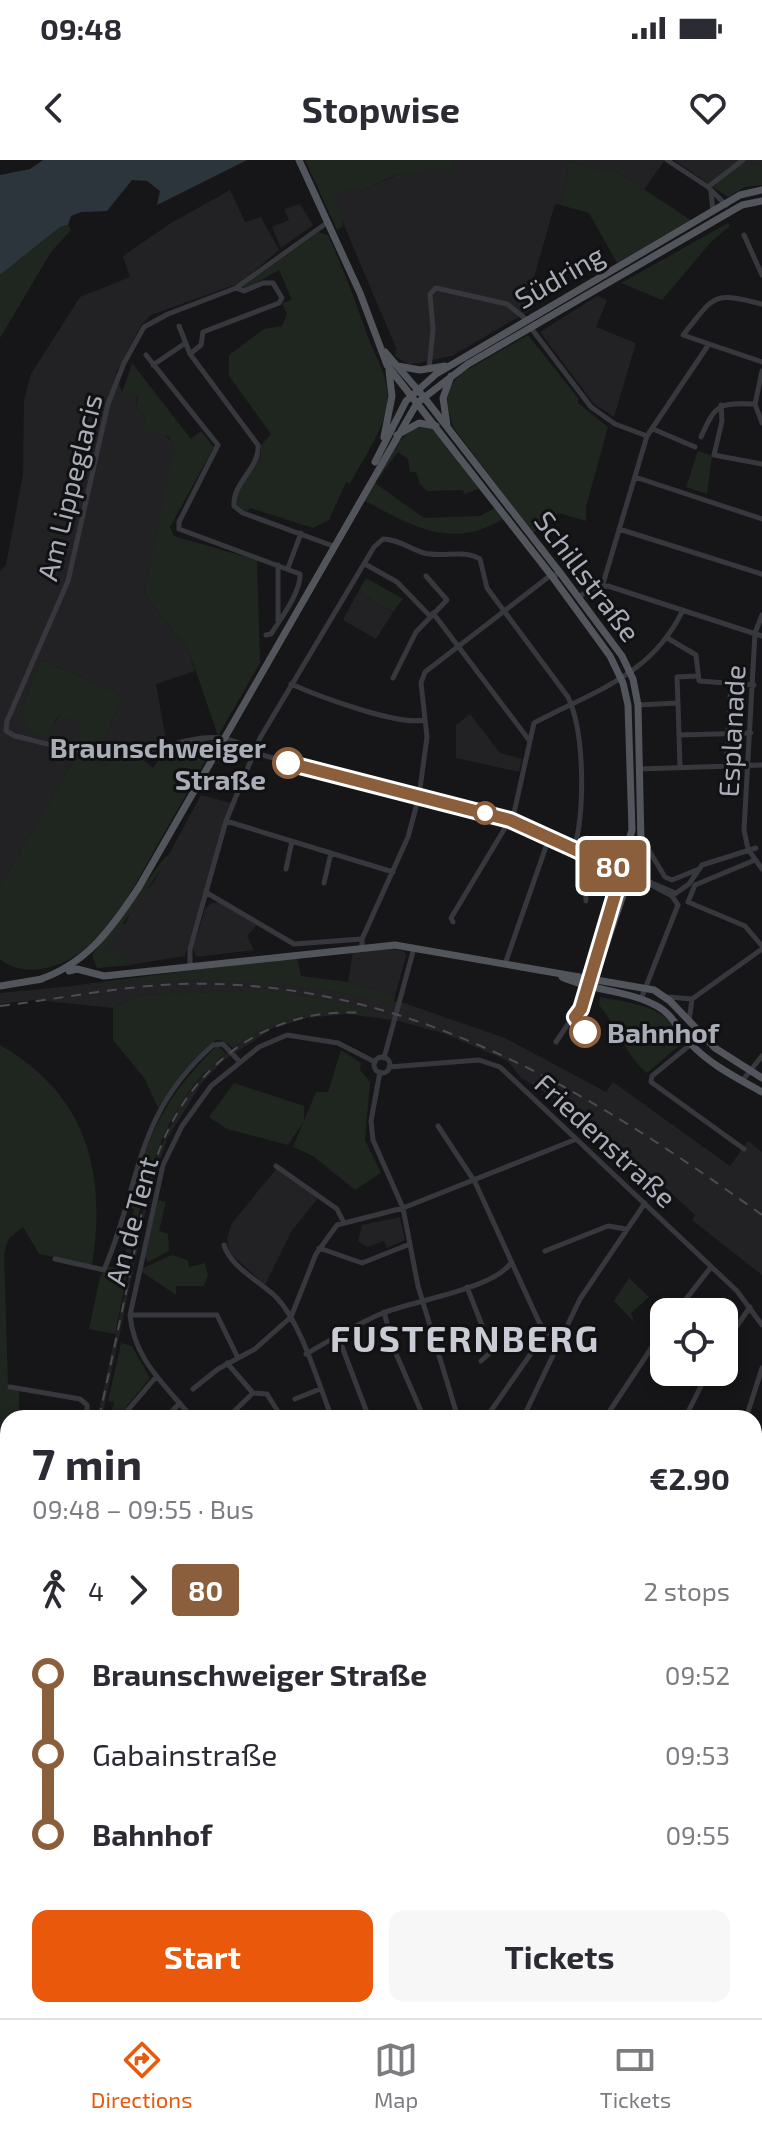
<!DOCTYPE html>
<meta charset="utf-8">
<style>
body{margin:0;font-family:"Exo 2",sans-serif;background:#f7f7f7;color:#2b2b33;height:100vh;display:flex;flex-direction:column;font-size:30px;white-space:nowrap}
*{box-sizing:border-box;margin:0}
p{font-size:26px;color:#7c7c81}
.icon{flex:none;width:44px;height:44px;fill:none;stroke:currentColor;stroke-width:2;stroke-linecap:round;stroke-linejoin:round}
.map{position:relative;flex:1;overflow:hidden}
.panel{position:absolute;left:0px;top:1250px;width:762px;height:608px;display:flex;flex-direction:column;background:#fff;border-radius:24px 24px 0 0;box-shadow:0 4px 12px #0003}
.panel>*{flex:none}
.badge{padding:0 16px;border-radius:6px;font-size:28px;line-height:52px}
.controls{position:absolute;left:650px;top:1138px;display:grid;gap:16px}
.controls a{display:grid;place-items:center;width:88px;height:88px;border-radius:16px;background:#fff;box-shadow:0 4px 12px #0003;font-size:40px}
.map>.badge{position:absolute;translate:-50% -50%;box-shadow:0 0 0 4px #fff}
.legs{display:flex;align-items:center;gap:12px;height:88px;padding:0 32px;font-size:26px}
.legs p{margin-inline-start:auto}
.summary{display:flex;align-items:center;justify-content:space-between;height:136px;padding:0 32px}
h1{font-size:44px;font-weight:700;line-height:60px}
.cta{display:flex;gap:16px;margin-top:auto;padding:16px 32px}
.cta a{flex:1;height:92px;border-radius:16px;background:#ea580c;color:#fff;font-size:32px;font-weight:700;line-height:92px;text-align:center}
.cta a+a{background:#f7f7f7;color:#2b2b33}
ul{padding:0 32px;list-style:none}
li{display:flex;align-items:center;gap:28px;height:80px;font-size:30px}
li i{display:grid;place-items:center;width:12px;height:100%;margin:0 10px;background:currentColor}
li i::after{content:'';width:20px;height:20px;margin:-10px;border:6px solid;border-radius:50%;background:#fff}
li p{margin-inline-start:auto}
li:first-child i{background:linear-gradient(#0000 50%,currentColor 0)}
li:last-child i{background:linear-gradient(currentColor 50%,#0000 0)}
.status{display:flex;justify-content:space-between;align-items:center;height:56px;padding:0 40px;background:#fff;direction:ltr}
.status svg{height:22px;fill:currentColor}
header{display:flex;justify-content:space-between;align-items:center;height:104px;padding:0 32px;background:#fff;font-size:36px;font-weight:700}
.tabs{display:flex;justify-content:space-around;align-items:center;height:112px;border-top:2px solid #e1e1e2;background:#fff;font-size:22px;color:#7c7c81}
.tabs a{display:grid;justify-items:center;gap:4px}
.tabs .selected{color:#ea580c}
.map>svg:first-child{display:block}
.built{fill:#222225}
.green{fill:#1e261f}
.water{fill:#2c353c}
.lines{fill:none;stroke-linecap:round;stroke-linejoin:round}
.minor{stroke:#37383d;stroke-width:5}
.major{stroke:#53555c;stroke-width:7}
.rail{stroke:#4a4c52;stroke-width:2;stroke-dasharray:10 8;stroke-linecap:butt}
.line-1-casing{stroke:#fff;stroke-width:18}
.line-1{stroke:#8b5e3c;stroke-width:12}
.stop-1-dot{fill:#fff;stroke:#8b5e3c;stroke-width:4}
.labels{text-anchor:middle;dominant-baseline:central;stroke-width:6;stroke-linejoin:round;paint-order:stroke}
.street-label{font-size:28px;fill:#a8adb8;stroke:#111113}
.stop-label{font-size:28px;font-weight:bold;fill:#a8adb8;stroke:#111113;text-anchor:end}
.district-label{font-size:36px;font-weight:bold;letter-spacing:2px;fill:#c9ccd4;stroke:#111113}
</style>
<div class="status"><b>09:48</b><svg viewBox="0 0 49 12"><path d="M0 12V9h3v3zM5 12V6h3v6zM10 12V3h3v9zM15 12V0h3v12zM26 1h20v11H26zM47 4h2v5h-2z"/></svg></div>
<header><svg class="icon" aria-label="back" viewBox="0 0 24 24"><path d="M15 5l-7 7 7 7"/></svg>Stopwise<svg class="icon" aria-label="heart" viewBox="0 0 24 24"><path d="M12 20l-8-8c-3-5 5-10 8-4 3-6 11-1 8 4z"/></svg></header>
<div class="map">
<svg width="762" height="1858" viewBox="0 0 762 1858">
<rect width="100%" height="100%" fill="#161618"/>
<path class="built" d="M456,0H665L644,30L619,13L566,2L568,15L560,45L555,44L528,138L534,148L452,196L409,205L395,196L396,188L338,51L335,33L356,26L359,32L397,15L453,7L450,2Z
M674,0H762V6L751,4L723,17L713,27Z
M230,30L245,62L261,57L279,90L240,123L151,155L141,165L116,213L122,233L137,236L136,246L146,259L176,285L144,434L189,491L195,511L156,524L166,580L144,587L141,598L116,601L96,598L121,539L118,533L41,500L22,546L55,563L59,555L81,565L77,594L0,726V411L6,405L23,314L24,240L31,214L80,137L130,117L123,96L171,63Z
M300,44L313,65L281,88L272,67L289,60L284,49Z
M597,136L607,140L596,167L636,183L614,257L594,244L540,172Z
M358,432L393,452L376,479L343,460Z
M470,554L500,593L522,599L519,612L456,598V565Z
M201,635L231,643L185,796L128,805L105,789L122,763L125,764L136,741L154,722Z
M221,742L257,765L247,776L254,790L196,797L193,788L205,749L211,743Z
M386,788L404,791L406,796L395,836L348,822L353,791Z
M166,817L269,821L404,843L505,878L606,932L613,922L730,1006L748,981L762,992V1115L692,1060L695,1055L624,990L559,941L520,917L508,901L445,874L399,861L347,854L307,858L273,868L223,901L201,924L167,979L150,1030L102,1258H97L153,1005L180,944L212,904L250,876L284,858L328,849L375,852L302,835L250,831L142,835L113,848L35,840L0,844V833Z
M277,1008L318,1038L291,1072L265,1125L229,1092L227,1078L232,1063Z
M400,1057L405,1080L387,1088L384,1081L367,1087L358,1081L362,1065Z"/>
<path class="green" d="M305,0H456L451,2L453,8L396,15L359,32L356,26L336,33L343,66L337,70Z
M566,2L619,13L691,60L617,103L589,53L560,45L568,15Z
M751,4L762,6V25L745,27L728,37L713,27L737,6Z
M728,63L730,66L711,82L662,140L621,123Z
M68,65L71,70L51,92L0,178V115L60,67Z
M319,72L328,75C343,108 355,140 367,174C375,199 391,217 387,245C382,273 363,299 350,324L346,322L329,360L313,368L250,348L247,352L237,345L236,336L261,293V285L271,274L229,216V195L264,169L282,166L287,154L282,143L292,140L279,110L244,130L242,127Z
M528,175L578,238V243L608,267L586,347V361L559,353L533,373L453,267L446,240L449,228L460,214Z
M132,203L191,279L201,271L214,287L170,367L174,376L257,400L260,503L218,576L189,491L144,434L175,285L168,276L143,271L146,259L136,246L138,237L122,233Z
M424,266L433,268L479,329L464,334L463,330L427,331L420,324L416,312H410L408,299L398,292L375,323L424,358L480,356L495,348L503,359C450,391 411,365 363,340C378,315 394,271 424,266Z
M698,291L712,296L707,334L686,327Z
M366,418L403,439L393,452L358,432Z
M41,500L118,533L121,539L96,598H141L153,608C167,587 187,574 211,591C195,620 178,648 162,677C134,725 102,800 41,809C26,811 12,809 0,799V726L77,594L73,583L81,565L59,555L44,578L27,567L22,546Z
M173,692L105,789L127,800L128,805L147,804L97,808L92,795L165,697Z
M297,797L301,816L348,822L395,836L393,843C278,817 179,815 62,827Z
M263,830L320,838L384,854C327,846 281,854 233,888L224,881L216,880L183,912L158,948L145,919L113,880V848L142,835Z
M600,837C630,843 675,846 681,884L647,913C625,895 618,867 599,845Z
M0,885C87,935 107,1012 92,1105L39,1094L23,1067L9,1078L4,1093L8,1224L19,1229V1258H8V1323L0,1315Z
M217,886L226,893C143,958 136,1079 115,1174L89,1169L100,1117L108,1107L123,1108L134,1049L127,1046C148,978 163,937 217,886Z
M341,890L361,903L360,910L370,922L365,980L381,1013L355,1030L313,996L293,987L316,932H328Z
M234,923L304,946V961L288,985L227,969L209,957Z
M158,1040L166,1042L159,1071L168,1074L169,1091L148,1102L145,1097Z
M172,1095L188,1100L189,1107L205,1103L208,1115L204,1126H176V1135L142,1112L143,1108Z
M629,1118L649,1137L631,1153L634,1162L614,1141Z
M121,1183L132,1186L150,1218L117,1258H110L114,1242L108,1241Z
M11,1850H186V1858H8Z"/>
<path class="water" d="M43,0H247L157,45L160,31L147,21L132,20L107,51L81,52L71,56L68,65L60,67L0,115V15L30,9Z"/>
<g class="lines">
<path class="minor" d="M667,0L708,27L726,45
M708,27L743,0
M711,32L713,52
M744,75L762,115
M236,128L244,131L263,123H273L282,138L279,143L203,172L201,185L190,194L258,285C260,308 232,323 234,346L243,353L333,386
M179,166L190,194
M531,168L591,247L615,264L647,276
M709,184L683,175C715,136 711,131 762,144
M146,195L218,285L179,362V369L300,414C301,432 281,458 271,474L266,475
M153,205L184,184
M429,209L433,169L430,134L436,128L507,144L527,160
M762,211L755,244L762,263
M721,245L722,261L714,295L762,304
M653,269L695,287
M701,277C716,243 719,243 755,244
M635,317L762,359
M619,369L762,414
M365,404L397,422L430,456
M278,405V461
M288,408L301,373
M602,427L647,276L709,184L762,202
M578,437L594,428L608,426L762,476
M433,453L529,580
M762,455L755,473L744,670L748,689L762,709
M669,479L696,495L699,521L754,525
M393,518L416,472L447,440L426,416
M291,524C318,536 398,566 424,560
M678,543L679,575L751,573
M638,545L678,543L677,517L696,516
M679,575L680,608
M192,580L254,593L510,660L621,710
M254,593C212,557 164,595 118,595C84,595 48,584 15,576L6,571L7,561L68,421L108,244L124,203L144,167L168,154L236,128L328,62
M726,606L731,523
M639,609L762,605
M226,661L393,712
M645,684L665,717L672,720L699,709
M584,693L586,741
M286,709L292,681
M629,713L672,736L678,745
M631,714L673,732
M324,723L331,693
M207,733L294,784L362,779
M672,736L689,724L702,705L756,688
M688,742L745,766L762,786
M688,742L695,725L755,700
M453,762L451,758L514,653L534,563C596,530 651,516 683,450
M362,786V779L408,677L419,636L427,577L421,523L425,512L551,415L561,414
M505,804L549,678
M190,806V789L226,661L260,578L374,387L383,379C398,379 410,389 424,393C443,398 463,389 480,399L487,428L568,537C585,573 585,651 574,689
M668,837L692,839L762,789
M641,839L678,745
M581,846L585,828
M689,861L692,839
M556,882L591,829
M691,884L652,916L651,922L744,989
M374 905a8 8 0 1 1 16 0a8 8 0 1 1-16 0Z
M384,898L414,788
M389,907L479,900L500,907L737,1131L762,1165
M380,912L371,961L373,980L403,1048L418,1126L458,1258
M742,921L762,896
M438,966L475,1022L539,1162L546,1172L559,1179
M276,1006L337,1049L344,1063
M224,1085C230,1107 261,1122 277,1138C302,1165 318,1223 332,1258
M319,1088L362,1103L410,1084
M545,1091L608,1066L626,1069
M55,1099L104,1110C142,1022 133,956 213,885L223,884L239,901
M467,1127L492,1191L481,1201
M384,1152L394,1189L424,1258
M676,1152L711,1107
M130,1155H217L238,1198
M338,1176L369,1258
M724,1185L750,1147
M306,1194C331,1180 356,1164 383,1153C412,1141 492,1129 510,1104
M227,1203L253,1233L267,1234L282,1258
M10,1227L80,1239L87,1245V1258
M193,1229L218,1209L255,1189L291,1157L316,1094L337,1065L403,1048L574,980
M295,1239L320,1229
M237,1250L241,1258
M747,1255L762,1208
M121,1258L156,1217
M165,1258L180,1243
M192,1258C165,1224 134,1200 130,1155L163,1005L182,966L211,926L259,887L287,875L338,883L375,902
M227,1258L253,1233
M486,1258L546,1172
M523,1258L580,1139L645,1043
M605,1258L664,1169
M685,1258L708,1212
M754,1447L762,1426
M754,1512L762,1510
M754,1569L762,1572
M0,1578L8,1576
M754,1600L762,1603
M0,1649L8,1618
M754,1663L762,1666
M754,1721L762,1724
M0,1759L8,1755
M754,1829L762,1833
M605,1850V1858
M639,1850L660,1858
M7,1858L9,1850
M189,1858V1850
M460,1858L465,1850"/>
<path class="major" d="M299,0L360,133L387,205L551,415L610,496L623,523L628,545L632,670L585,828
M385,192L423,236L561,414L622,496L633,519L638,545L641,682L591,829
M398,206L420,210L445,206
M447,265L443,238L451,216
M397,275L419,263L436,266
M384,277L392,236L389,211
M375,302L406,241L436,214L740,35L762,30
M69,811L77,809L104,816L395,785L654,830L670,841L715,888L762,918
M562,817C592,831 628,830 657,846C672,854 679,870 690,883C709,904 737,918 762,932
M38,820C87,804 112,768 139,727L417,243L468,204L742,45L762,41
M0,826L42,819
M754,1291L762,1281
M513,1858L515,1850"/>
<path class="rail" d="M0,846C60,839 120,826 181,824C405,818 587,929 762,1055
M99,1258C110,1209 120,1159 131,1110C139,1068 145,1025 161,986C195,901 272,846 364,853
M0,1688L8,1660"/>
</g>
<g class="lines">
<defs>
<path id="line-1" d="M288,603L510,660L622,711L581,849L575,857L585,872"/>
</defs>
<use href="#line-1" class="line-1-casing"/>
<use href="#line-1" class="line-1"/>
</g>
<g class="stop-1-dot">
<circle cx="288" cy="603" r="14"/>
<circle cx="485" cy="653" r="10"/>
<circle cx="585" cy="872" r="14"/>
</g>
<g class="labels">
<g class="street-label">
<text transform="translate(559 116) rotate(-30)">Südring</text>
<text transform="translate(69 327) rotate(-76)">Am Lippeglacis</text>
<text transform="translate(588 416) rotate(53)">Schillstraße</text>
<text transform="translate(731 571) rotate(-87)">Esplanade</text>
<text transform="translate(606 980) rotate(43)">Friedenstraße</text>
<text transform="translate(131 1061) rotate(-75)">An de Tent</text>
</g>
<g class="stop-label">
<text x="266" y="587">Braunschweiger<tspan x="266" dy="32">Straße</tspan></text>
<text x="607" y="872" text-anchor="start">Bahnhof</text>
</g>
<g class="district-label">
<text x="465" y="1177">FUSTERNBERG</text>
</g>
</g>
</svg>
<div class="controls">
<a><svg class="icon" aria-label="locate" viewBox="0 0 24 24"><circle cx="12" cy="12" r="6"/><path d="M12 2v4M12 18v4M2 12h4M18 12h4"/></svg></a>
</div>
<b class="badge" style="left:613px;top:706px;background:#8b5e3c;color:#fff">80</b>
<section class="panel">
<div class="summary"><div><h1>7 min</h1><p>09:48 – 09:55 · Bus</p></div><b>€2.90</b></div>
<div class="legs"><svg class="icon" aria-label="walk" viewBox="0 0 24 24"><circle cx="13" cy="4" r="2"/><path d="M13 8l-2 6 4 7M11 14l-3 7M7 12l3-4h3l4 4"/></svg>4<svg class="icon" aria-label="forward" viewBox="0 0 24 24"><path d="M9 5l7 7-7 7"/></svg><b class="badge" style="background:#8b5e3c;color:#fff">80</b><p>2 stops</p></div>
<ul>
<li><i style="color:#8b5e3c"></i><b>Braunschweiger Straße</b><p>09:52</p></li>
<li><i style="color:#8b5e3c"></i><span>Gabainstraße</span><p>09:53</p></li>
<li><i style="color:#8b5e3c"></i><b>Bahnhof</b><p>09:55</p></li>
</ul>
<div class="cta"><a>Start</a><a>Tickets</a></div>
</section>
</div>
<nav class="tabs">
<a class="selected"><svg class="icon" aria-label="directions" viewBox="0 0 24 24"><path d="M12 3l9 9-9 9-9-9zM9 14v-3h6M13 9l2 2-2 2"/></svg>Directions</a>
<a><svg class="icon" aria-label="map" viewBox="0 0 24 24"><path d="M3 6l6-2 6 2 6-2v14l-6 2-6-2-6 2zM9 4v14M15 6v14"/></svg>Map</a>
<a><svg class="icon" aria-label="tickets" viewBox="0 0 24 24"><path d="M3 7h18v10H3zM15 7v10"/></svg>Tickets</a>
</nav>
